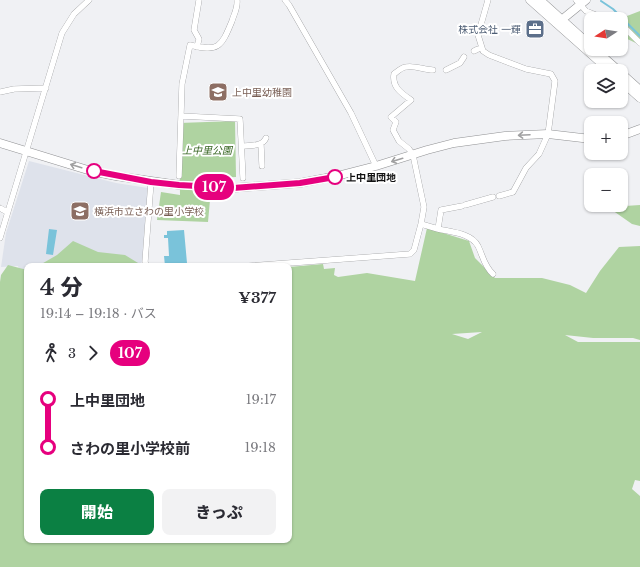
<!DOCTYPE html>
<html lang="ja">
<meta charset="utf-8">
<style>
body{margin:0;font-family:"Libre Baskerville","Noto Sans JP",serif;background:#f2f2f3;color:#2b2b33;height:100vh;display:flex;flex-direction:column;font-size:15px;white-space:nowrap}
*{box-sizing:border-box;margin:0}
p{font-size:13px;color:#7c7c81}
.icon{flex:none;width:22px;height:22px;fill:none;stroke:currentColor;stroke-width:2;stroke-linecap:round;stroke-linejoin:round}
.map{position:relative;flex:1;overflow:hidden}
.details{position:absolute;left:24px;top:263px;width:268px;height:280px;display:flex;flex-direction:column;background:#fff;border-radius:8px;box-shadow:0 1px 3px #0004}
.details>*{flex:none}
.badge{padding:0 8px;border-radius:13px;font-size:14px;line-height:26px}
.needle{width:26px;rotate:258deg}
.buttons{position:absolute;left:584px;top:12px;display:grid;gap:8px}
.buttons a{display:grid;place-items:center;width:44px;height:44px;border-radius:8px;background:#fff;box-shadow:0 1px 3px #0004;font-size:20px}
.map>.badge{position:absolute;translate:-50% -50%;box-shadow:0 0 0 2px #fff}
.legs{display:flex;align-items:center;gap:6px;height:44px;padding:0 16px;font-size:13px}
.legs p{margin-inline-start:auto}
.head{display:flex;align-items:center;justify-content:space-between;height:68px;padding:0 16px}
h1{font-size:22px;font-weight:800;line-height:30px}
.button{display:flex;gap:8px;margin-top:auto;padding:8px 16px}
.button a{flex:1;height:46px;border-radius:8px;background:#0b8043;color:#fff;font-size:16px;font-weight:800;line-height:46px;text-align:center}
.button a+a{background:#f2f2f3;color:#2b2b33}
ul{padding:0 16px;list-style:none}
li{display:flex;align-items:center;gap:14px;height:48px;font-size:15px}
li i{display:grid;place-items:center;width:6px;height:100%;margin:0 5px;background:currentColor}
li i::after{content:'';width:10px;height:10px;margin:-5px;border:3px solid;border-radius:50%;background:#fff}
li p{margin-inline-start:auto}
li:first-child i{background:linear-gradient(#0000 50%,currentColor 0)}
li:last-child i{background:linear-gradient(currentColor 50%,#0000 0)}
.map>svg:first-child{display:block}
.built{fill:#dee2eb}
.green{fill:#afd3a1;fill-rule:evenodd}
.water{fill:#7ac3da}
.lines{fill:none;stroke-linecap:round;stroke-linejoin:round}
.stream{stroke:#7ac3da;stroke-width:2}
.street-casing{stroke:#909193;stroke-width:6}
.secondary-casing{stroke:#909193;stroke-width:9}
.street{stroke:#fff;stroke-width:5.5}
.secondary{stroke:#fff;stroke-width:8}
.oneway{stroke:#a0a0a1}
.line-1-casing{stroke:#fff;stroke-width:9}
.line-1{stroke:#e6007e;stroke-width:6}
.stop-1-dot{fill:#fff;stroke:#e6007e;stroke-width:2}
.labels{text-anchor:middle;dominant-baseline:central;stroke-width:4;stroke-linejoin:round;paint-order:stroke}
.service-label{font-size:10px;fill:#4e5e75;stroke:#fff;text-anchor:end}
.education-label{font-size:10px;fill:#785e54;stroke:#fff;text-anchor:start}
.park-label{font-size:10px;font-style:italic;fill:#366421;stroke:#fff}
.stop-label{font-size:10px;font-weight:bold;fill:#121213;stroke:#fff;text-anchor:start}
</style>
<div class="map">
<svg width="640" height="567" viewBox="0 0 640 567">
<rect width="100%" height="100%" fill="#f0f1f4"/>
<path class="built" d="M29,161L116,183L148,188L142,262L135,266H27V272L21,275L18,266L1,267L6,233Z"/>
<path class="green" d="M640,11V45L621,36V20L627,16Z
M235,121L236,177L212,178L208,222L157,220L161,192L180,195L179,123Z
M640,205V226L632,224L612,210L625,206Z
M427,228L469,241L475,258L495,278H542L570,285L586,293L600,271L619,247L640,246V340L633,338H593L565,335L578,342H640V481L635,480L632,489L640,496V567H0V282L1,275L8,265L27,270V540H289V267L323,264L324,269L335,268L334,275L338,277L367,273L415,281ZM482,332L468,339L452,334Z
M73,241L98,252L125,255L143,266H38L57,255Z"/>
<path class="water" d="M49,229L57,230L53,255L46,254Z
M184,230L187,263L172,264V266H165L164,256H169L168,238H164V235H167V231Z"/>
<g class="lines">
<path class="stream" d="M601,1L613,9L640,36"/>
<defs>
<path id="street" d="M285,0L289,5L351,113L376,166
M488,0L478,35L483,51L489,55L526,69L551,74L555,81L548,134L539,154L526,168L513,192L499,196
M576,0L586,11L606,19
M621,24L640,43
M197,47L199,39L194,30L199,0
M474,51L478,49
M446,70L460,63L464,57
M0,92L14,89L46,88
M181,116L240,119L243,178
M261,144L262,166
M242,146C250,145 262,147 266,138
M179,176L182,84L190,45C218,52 221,48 232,21C234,14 238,8 237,0
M465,205L493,197
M0,208L7,212
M421,224L438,229L441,210L462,206
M438,229C451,232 471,233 478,246C483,256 484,266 493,274
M0,238L62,33L74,14L89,0
M147,266L145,262L151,182
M249,266L410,254L414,250L421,224L424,207L413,155L409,149L399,141L393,130L396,122L391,117L411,100C401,93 392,87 394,74C398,71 402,67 406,67C415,65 424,70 433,70"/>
<path id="secondary" d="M530,0L610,71
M540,0L591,46
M559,22L586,0
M594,49L619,71
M621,73L640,90
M621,81L640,98
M621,136L640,129
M0,143L91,171L116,176L179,185L233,188L300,183L337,176L376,166L427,150L454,143L505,136L548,134L591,139"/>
</defs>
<use href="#street" class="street-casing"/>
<use href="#secondary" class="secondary-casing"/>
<use href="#street" class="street"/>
<use href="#secondary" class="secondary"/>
</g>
<defs><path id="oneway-shaft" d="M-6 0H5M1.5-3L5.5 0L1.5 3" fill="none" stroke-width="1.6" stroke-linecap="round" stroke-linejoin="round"/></defs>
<g class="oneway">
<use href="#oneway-shaft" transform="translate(524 135) rotate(177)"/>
<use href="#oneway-shaft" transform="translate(397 160) rotate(163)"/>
<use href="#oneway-shaft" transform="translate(76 166) rotate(-163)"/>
</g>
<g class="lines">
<defs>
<path id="line-1" d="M94,171L151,182L179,185L233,188L300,183L335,177"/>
</defs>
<use href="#line-1" class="line-1-casing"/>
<use href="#line-1" class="line-1"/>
</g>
<defs>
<symbol id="office-square" viewBox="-11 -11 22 22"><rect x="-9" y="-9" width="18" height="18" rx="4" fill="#5c6f8a" stroke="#fff"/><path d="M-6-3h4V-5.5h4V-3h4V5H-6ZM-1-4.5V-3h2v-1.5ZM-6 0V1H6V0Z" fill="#fff"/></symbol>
<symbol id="school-square" viewBox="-11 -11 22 22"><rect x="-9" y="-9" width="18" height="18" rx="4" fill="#8d6e63" stroke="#fff"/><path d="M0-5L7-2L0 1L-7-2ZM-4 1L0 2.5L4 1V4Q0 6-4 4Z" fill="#fff"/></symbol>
</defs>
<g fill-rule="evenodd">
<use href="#office-square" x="524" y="18" width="22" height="22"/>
<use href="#school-square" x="207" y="81" width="22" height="22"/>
<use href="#school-square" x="69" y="200" width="22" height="22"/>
</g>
<g class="stop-1-dot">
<circle cx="94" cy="171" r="7"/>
<circle cx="335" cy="177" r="7"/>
</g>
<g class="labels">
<g class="service-label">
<text x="521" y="29">株式会社 一輝</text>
</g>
<g class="education-label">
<text x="232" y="92">上中里幼稚園</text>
<text x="94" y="211">横浜市立さわの里小学校</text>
</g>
<g class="park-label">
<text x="207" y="150">上中里公園</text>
</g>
<g class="stop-label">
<text x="346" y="177">上中里団地</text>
</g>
</g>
</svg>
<div class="buttons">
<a><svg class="needle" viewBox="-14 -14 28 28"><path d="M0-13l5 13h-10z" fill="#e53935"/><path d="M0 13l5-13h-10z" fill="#7c7c81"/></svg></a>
<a><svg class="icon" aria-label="layers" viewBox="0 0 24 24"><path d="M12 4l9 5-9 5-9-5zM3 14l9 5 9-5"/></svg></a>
<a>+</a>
<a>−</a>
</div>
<b class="badge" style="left:214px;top:187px;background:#e6007e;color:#fff">107</b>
<section class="details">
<div class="head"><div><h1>4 分</h1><p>19:14 – 19:18 · バス</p></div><b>¥377</b></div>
<div class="legs"><svg class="icon" aria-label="walk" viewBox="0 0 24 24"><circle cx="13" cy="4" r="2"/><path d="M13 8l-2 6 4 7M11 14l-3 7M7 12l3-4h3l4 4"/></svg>3<svg class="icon" aria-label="forward" viewBox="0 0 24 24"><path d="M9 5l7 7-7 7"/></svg><b class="badge" style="background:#e6007e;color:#fff">107</b></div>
<ul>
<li><i style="color:#e6007e"></i><b>上中里団地</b><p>19:17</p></li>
<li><i style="color:#e6007e"></i><b>さわの里小学校前</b><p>19:18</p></li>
</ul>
<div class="button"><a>開始</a><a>きっぷ</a></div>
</section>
</div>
